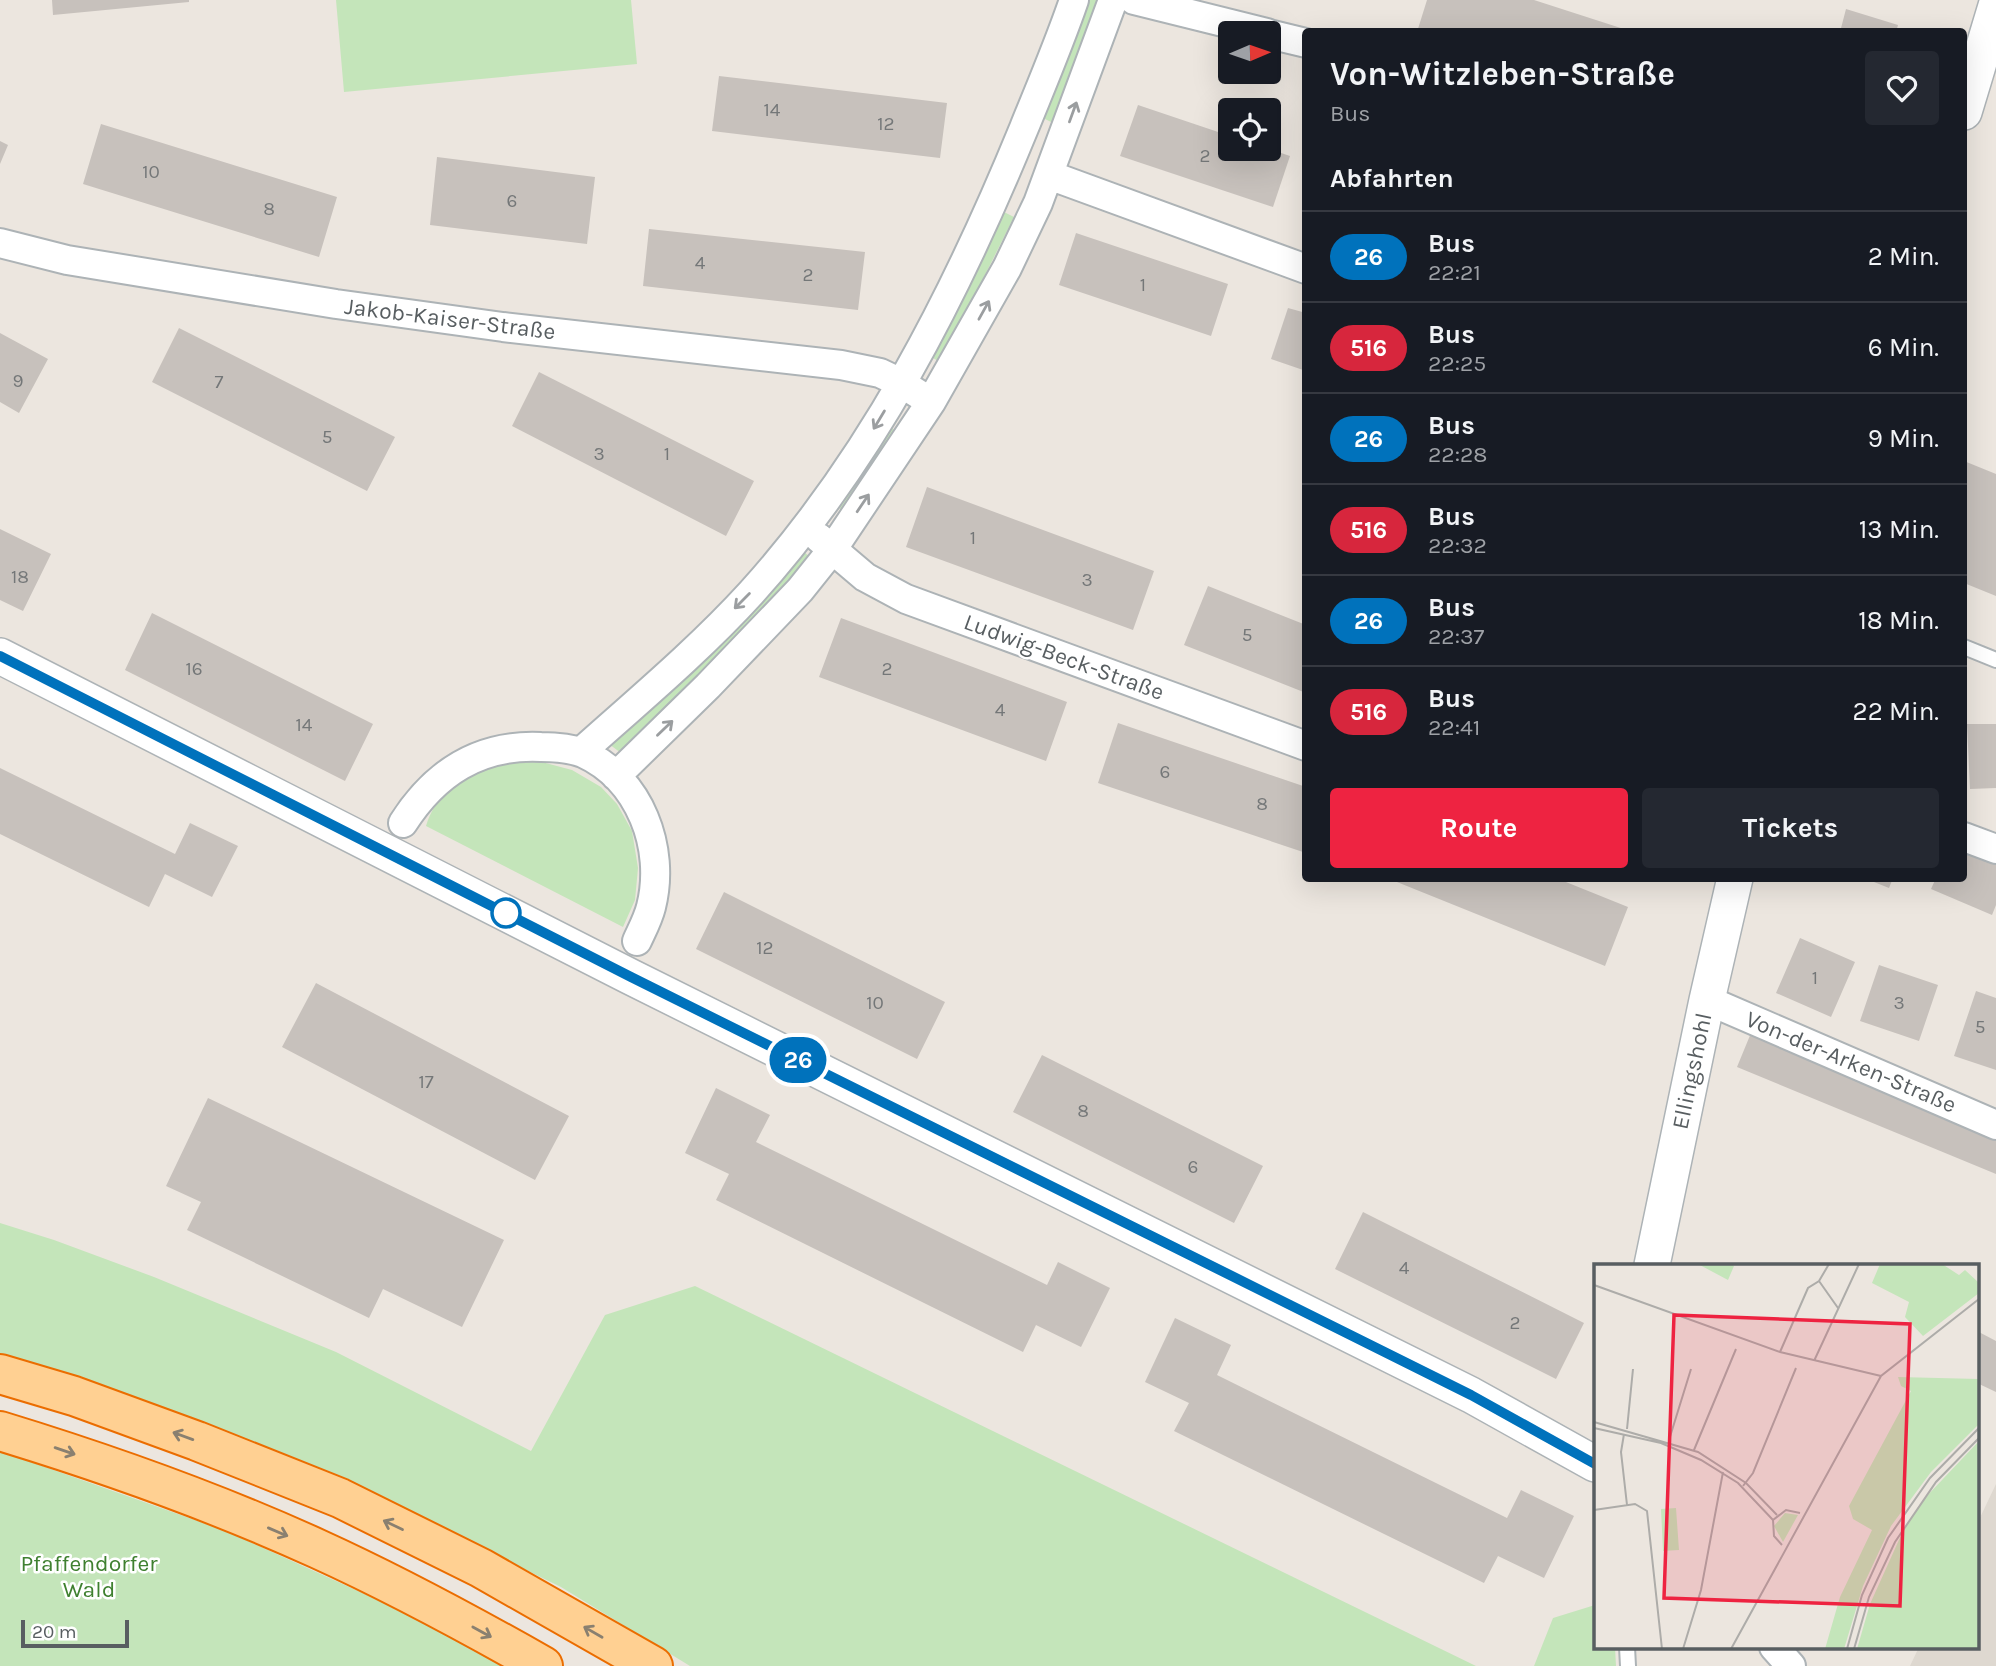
<!DOCTYPE html>
<html lang="de">
<meta charset="utf-8">
<style>
body{margin:0;font-family:Karla,sans-serif;background:#242831;color:#f1f3f6;height:100vh;display:flex;flex-direction:column;font-size:26px;white-space:nowrap}
*{box-sizing:border-box;margin:0}
p{font-size:23px;color:#9ea1a6}
.icon{flex:none;width:38px;height:38px;fill:none;stroke:currentColor;stroke-width:2;stroke-linecap:round;stroke-linejoin:round}
.map{position:relative;flex:1;overflow:hidden}
.side{position:absolute;left:1302px;top:28px;width:665px;height:854px;display:flex;flex-direction:column;background:#171b24;border-radius:7px;box-shadow:0 7px 28px #0002}
.side>*{flex:none}
.badge{padding:0 14px;border-radius:23px;font-size:24px;line-height:46px}
.needle{width:46px;rotate:88deg}
.tools{position:absolute;left:1218px;top:21px;display:grid;gap:14px}
.tools a{display:grid;place-items:center;width:63px;height:63px;border-radius:7px;background:#171b24;box-shadow:0 7px 28px #0002;font-size:35px}
.scale{position:absolute;left:21px;bottom:18px;width:108px;box-sizing:border-box;padding-left:7px;border:4px solid #585e61;border-top:0;font-size:19px;line-height:24px;white-space:nowrap;color:#585e61;-webkit-text-stroke:5px #fff;paint-order:stroke}
.map>.badge{position:absolute;translate:-50% -50%;box-shadow:0 0 0 4px #fff}
h2{padding:0 28px;font-size:26px;line-height:63px}
.round{display:grid;place-items:center;flex:none;width:74px;height:74px;border-radius:7px;background:#242831}
.overview{display:flex;align-items:center;justify-content:space-between;height:119px;padding:0 28px}
h1{font-size:33px;font-weight:700;line-height:52px}
.button{display:flex;gap:14px;margin-top:auto;padding:14px 28px}
.button a{flex:1;height:80px;border-radius:7px;background:#ee2341;color:#fff;font-size:28px;font-weight:700;line-height:80px;text-align:center}
.button a+a{background:#242831;color:#f1f3f6}
ul{padding:0;list-style:none}
li{display:flex;align-items:center;gap:21px;height:91px;padding:0 28px;border-top:2px solid #363941}
li div{flex:1}
li b{display:block;font-size:26px}
li em{font-style:normal}
li .badge{min-width:77px;font-weight:700;text-align:center}
.map>svg:first-child{display:block}
.education{fill:#ded8d0}
.green{fill:#c4e5ba}
.building{fill:#c7c1bc}
.lines{fill:none;stroke-linecap:round;stroke-linejoin:round}
.service-casing{stroke:#adb3b6;stroke-width:18}
.minor-casing{stroke:#adb3b6;stroke-width:32}
.tertiary-casing{stroke:#adb3b6;stroke-width:38}
.trunk-casing{stroke:#eb6d00;stroke-width:42}
.service{stroke:#fff;stroke-width:14}
.minor{stroke:#fff;stroke-width:28}
.tertiary{stroke:#fff;stroke-width:35}
.trunk{stroke:#ffd092;stroke-width:38}
.oneway{stroke:#9b9ea0}
.oneway2{stroke:#8a8070}
.line-casing{stroke:#fff;stroke-width:16}
.line{stroke:#0072bc;stroke-width:10}
.stop-dot{fill:#fff;stroke:#0072bc;stroke-width:3.5}
.labels{text-anchor:middle;dominant-baseline:central;stroke-width:5;stroke-linejoin:round;paint-order:stroke}
.number-label{font-size:19px;fill:#747778}
.street-label{font-size:23px;fill:#585e61;stroke:#fff}
.park-label{font-size:23px;fill:#3f8030;stroke:#fff}
.inset-road{fill:none;stroke:#adaca9;stroke-width:2}
.view{fill:#ee2341;fill-opacity:0.15;stroke:#ee2341;stroke-width:3.5}
.inset-edge{fill:none;stroke:#585e61;stroke-width:3.5}
</style>
<div class="map">
<svg width="1996" height="1666" viewBox="0 0 1996 1666">
<rect width="100%" height="100%" fill="#ece6df"/>
<path class="education" d="M1996,1484V1666H1910L1919,1647H1977V1524Z"/>
<path class="green" d="M336,0H631L637,64L344,92Z
M1086,0H1100L1053,123L1041,117Z
M1002,211L1014,217L941,363L927,354Z
M886,423L895,431L845,512L833,504Z
M799,548L810,557L767,610L621,753L609,744Z
M538,761L572,770L601,787L617,804L632,831L638,868L635,900L623,927L426,826C428,819 431,812 435,806C452,784 483,766 511,763C520,762 529,762 538,761Z
M0,1223L54,1240L154,1277L336,1352L531,1451L605,1315L695,1286L1476,1666H690L561,1587L369,1494L0,1356Z
M0,1451L226,1531L523,1666H0Z
M1595,1605V1647H1615L1616,1666H1534L1553,1618Z"/>
<path class="building" d="M52,0H189V2L53,15Z
M1427,0H1534L1630,31L1417,32Z
M1846,9L1898,25L1896,32H1840Z
M719,76L947,103L940,158L712,131Z
M1138,105L1230,136V149H1269L1290,156L1273,207L1120,156Z
M101,124L337,197L319,257L83,184Z
M0,141L8,145L0,164Z
M437,157L595,177L587,244L430,225Z
M649,229L865,252L858,310L643,286Z
M1076,233L1228,284L1211,336L1059,285Z
M1288,308L1306,313V371L1271,359Z
M179,328L395,437L367,491L152,382Z
M0,333L48,359L19,413L0,402Z
M539,372L754,481L726,536L512,426Z
M1964,461L1996,474V596L1964,583Z
M927,487L1154,571L1133,630L906,547Z
M0,529L51,554L23,611L0,600Z
M1208,586L1306,625V693L1184,645Z
M152,613L373,724L345,781L125,670Z
M841,618L1067,702L1046,761L819,677Z
M1118,723L1306,787V853L1098,783Z
M1967,724H1996V788L1970,789Z
M0,768L175,854L190,823L238,846L212,897L165,874L149,907L0,834Z
M1964,850L1996,864V905L1992,915L1931,889L1936,878H1964Z
M1387,878H1556L1628,907L1605,966Z
M1864,878H1893L1889,888Z
M724,892L945,1002L917,1059L696,949Z
M1800,938L1855,962L1831,1017L1776,993Z
M1879,965L1938,985L1919,1041L1860,1021Z
M316,983L569,1116L535,1180L282,1047Z
M1976,991L1996,998V1070L1954,1056Z
M1751,1033L1996,1135V1174L1737,1067Z
M1042,1055L1263,1166L1234,1223L1013,1112Z
M716,1088L770,1115L756,1142L1047,1285L1058,1262L1110,1288L1081,1347L1036,1325L1023,1352L716,1200L729,1174L685,1153Z
M208,1098L504,1240L462,1327L383,1289L369,1318L187,1230L201,1202L166,1186Z
M1363,1212L1584,1323L1556,1379L1335,1269Z
M1175,1318L1231,1345L1217,1375L1306,1419L1507,1518L1521,1490L1574,1516L1544,1578L1498,1556L1484,1583L1174,1431L1189,1403L1145,1382Z
M1977,1331L1996,1341V1392L1977,1383Z"/>
<g class="lines">
<defs>
<path id="service" d="M1964,647L1996,660
M1627,1647L1628,1666"/>
<path id="minor" d="M1134,0L1267,33
M1269,34L1306,43
M1049,175L1306,269
M0,243L67,260L336,304L503,327L841,365L880,373L901,383L931,402
M819,538L865,577L906,599L1306,746
M581,752C638,701 699,650 751,593C873,458 956,294 1024,128C1041,86 1059,44 1074,0
M616,776L708,686L800,590L832,550L931,402L1007,268L1038,203L1113,0
M403,823C435,773 479,744 541,747C554,747 570,748 583,753C640,779 666,848 651,907C648,919 642,930 637,941
M1964,837L1996,849
M1707,1000L1996,1125
M1774,1647L1791,1666"/>
<path id="tertiary" d="M1964,112L1996,6
M0,656L631,977L1471,1395L1595,1464
M1652,1265L1707,1000L1735,878"/>
<path id="trunk" d="M0,1374L74,1396L197,1441L340,1498L481,1568L653,1666
M0,1431C108,1464 215,1502 318,1549C395,1584 469,1624 543,1666"/>
</defs>
<use href="#service" class="service-casing"/>
<use href="#minor" class="minor-casing"/>
<use href="#tertiary" class="tertiary-casing"/>
<use href="#trunk" class="trunk-casing"/>
<use href="#service" class="service"/>
<use href="#minor" class="minor"/>
<use href="#tertiary" class="tertiary"/>
<use href="#trunk" class="trunk"/>
</g>
<defs><path id="oneway-shaft" d="M-6 0H5M1.5-3L5.5 0L1.5 3" fill="none" stroke-width="1.6" stroke-linecap="round" stroke-linejoin="round" transform="scale(1.75)"/></defs>
<g class="oneway">
<use href="#oneway-shaft" transform="translate(1073 112) rotate(-70)"/>
<use href="#oneway-shaft" transform="translate(984 310) rotate(-61)"/>
<use href="#oneway-shaft" transform="translate(879 420) rotate(121)"/>
<use href="#oneway-shaft" transform="translate(863 503) rotate(-56)"/>
<use href="#oneway-shaft" transform="translate(742 601) rotate(135)"/>
<use href="#oneway-shaft" transform="translate(665 728) rotate(-44)"/>
</g>
<g class="oneway2">
<use href="#oneway-shaft" transform="translate(183 1436) rotate(-160)"/>
<use href="#oneway-shaft" transform="translate(65 1451) rotate(19)"/>
<use href="#oneway-shaft" transform="translate(393 1525) rotate(-154)"/>
<use href="#oneway-shaft" transform="translate(278 1532) rotate(23)"/>
<use href="#oneway-shaft" transform="translate(482 1632) rotate(29)"/>
<use href="#oneway-shaft" transform="translate(593 1632) rotate(-150)"/>
</g>
<g class="lines">
<defs>
<path id="line" d="M0,656L631,977L1471,1395L1595,1464"/>
</defs>
<use href="#line" class="line-casing"/>
<use href="#line" class="line"/>
</g>
<circle class="stop-dot" cx="506" cy="913" r="14"/>
<g class="labels">
<g class="number-label">
<text x="772" y="110">14</text>
<text x="886" y="124">12</text>
<text x="1205" y="156">2</text>
<text x="151" y="172">10</text>
<text x="512" y="201">6</text>
<text x="269" y="209">8</text>
<text x="700" y="263">4</text>
<text x="808" y="275">2</text>
<text x="1143" y="285">1</text>
<text x="18" y="381">9</text>
<text x="219" y="382">7</text>
<text x="327" y="437">5</text>
<text x="599" y="454">3</text>
<text x="667" y="454">1</text>
<text x="973" y="538">1</text>
<text x="20" y="577">18</text>
<text x="1087" y="580">3</text>
<text x="1247" y="635">5</text>
<text x="194" y="669">16</text>
<text x="887" y="669">2</text>
<text x="1000" y="710">4</text>
<text x="304" y="725">14</text>
<text x="1165" y="772">6</text>
<text x="1262" y="804">8</text>
<text x="765" y="948">12</text>
<text x="1815" y="978">1</text>
<text x="875" y="1003">10</text>
<text x="1899" y="1003">3</text>
<text x="1980" y="1027">5</text>
<text x="426" y="1082">17</text>
<text x="1083" y="1111">8</text>
<text x="1193" y="1167">6</text>
<text x="1404" y="1268">4</text>
<text x="1515" y="1323">2</text>
</g>
<g class="street-label">
<text transform="translate(450 319) rotate(7)">Jakob-Kaiser-Straße</text>
<text transform="translate(1064 657) rotate(20)">Ludwig-Beck-Straße</text>
<text transform="translate(1851 1062) rotate(23)">Von-der-Arken-Straße</text>
<text transform="translate(1692 1071) rotate(-78)">Ellingshohl</text>
</g>
<g class="park-label">
<text x="89" y="1563">Pfaffendorfer<tspan x="89" dy="26">Wald</tspan></text>
</g>
</g>
<g transform="translate(1594 1264)">
<rect width="385" height="385" fill="#ece6df"/>
<path d="M104,0H137L140,2L134,16ZM286,0H348L365,11L371,6L384,18L385,29L329,72L311,53L315,38L278,19ZM304,113L385,115V160L337,208L297,262L269,322L250,385H231L246,333L278,266L259,255L255,242L317,127L307,122ZM385,177V385H263L276,340L309,267L330,235ZM82,244L85,286L69,287L67,245ZM191,249L204,251L189,278L180,262Z" fill="#c4e5ba"/>
<path class="inset-road" d="M225,17L244,44M0,21L186,88L287,112M186,88L214,24L225,17L235,0M220,97L265,0M0,158L104,188L152,219L183,251M0,164L67,179L107,196L144,219L179,256M33,165L39,105M30,170L27,188L33,241M75,176L97,105M100,186L142,85M149,222L159,209L202,104M0,246L41,240L53,247L68,385M188,281L180,272L179,256L192,246L206,249M89,385L107,326L129,208M137,385L287,112L385,35M253,385L268,331L294,274L336,214L385,164M260,385L275,333L301,278L342,218L385,174"/>
<path class="view" d="M80,51L316,60L306,342L70,334Z"/>
<rect width="385" height="385" class="inset-edge"/>
</g>
</svg>
<div class="tools">
<a><svg class="needle" viewBox="-14 -14 28 28"><path d="M0-13l5 13h-10z" fill="#e53935"/><path d="M0 13l5-13h-10z" fill="#9ea1a6"/></svg></a>
<a><svg class="icon" aria-label="locate" viewBox="0 0 24 24"><circle cx="12" cy="12" r="6"/><path d="M12 2v4M12 18v4M2 12h4M18 12h4"/></svg></a>
</div>
<div class="scale">20 m</div>
<b class="badge" style="left:798px;top:1060px;background:#0072bc;color:#fff">26</b>
<section class="side">
<div class="overview"><div><h1>Von-Witzleben-Straße</h1><p>Bus</p></div><a class="round"><svg class="icon" aria-label="heart" viewBox="0 0 24 24"><path d="M12 20l-8-8c-3-5 5-10 8-4 3-6 11-1 8 4z"/></svg></a></div>
<h2>Abfahrten</h2>
<ul>
<li><span class="badge" style="background:#0072bc;color:#fff">26</span><div><b>Bus</b><p>22:21</p></div><em>2 Min.</em></li>
<li><span class="badge" style="background:#d7263d;color:#fff">516</span><div><b>Bus</b><p>22:25</p></div><em>6 Min.</em></li>
<li><span class="badge" style="background:#0072bc;color:#fff">26</span><div><b>Bus</b><p>22:28</p></div><em>9 Min.</em></li>
<li><span class="badge" style="background:#d7263d;color:#fff">516</span><div><b>Bus</b><p>22:32</p></div><em>13 Min.</em></li>
<li><span class="badge" style="background:#0072bc;color:#fff">26</span><div><b>Bus</b><p>22:37</p></div><em>18 Min.</em></li>
<li><span class="badge" style="background:#d7263d;color:#fff">516</span><div><b>Bus</b><p>22:41</p></div><em>22 Min.</em></li>
</ul>
<div class="button"><a>Route</a><a>Tickets</a></div>
</section>
</div>
